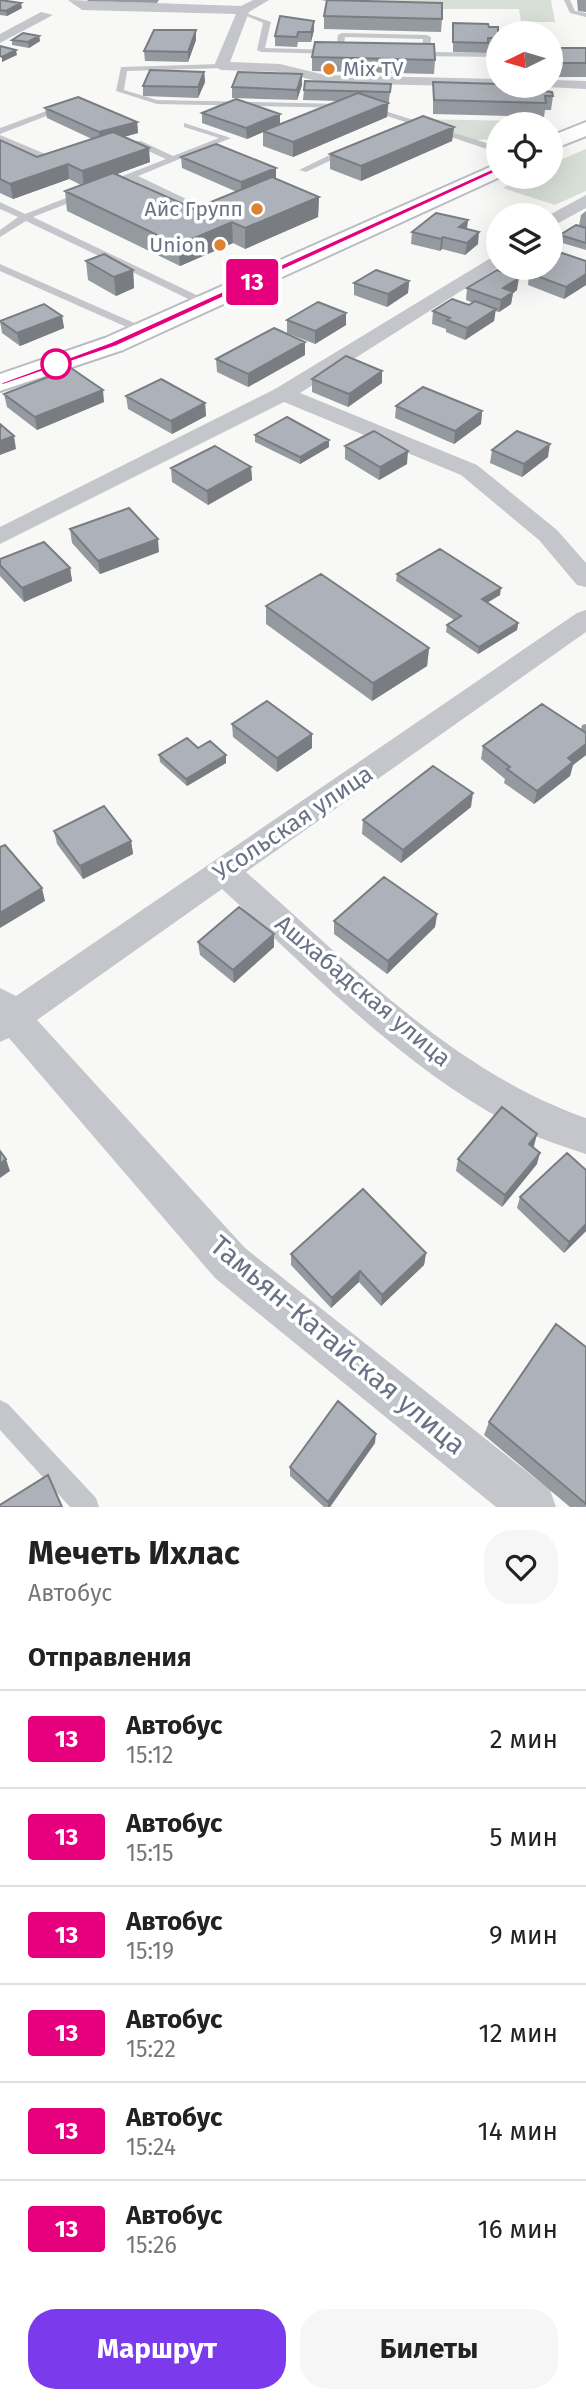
<!DOCTYPE html>
<html lang="ru">
<meta charset="utf-8">
<style>
body{margin:0;font-family:"Fira Sans",sans-serif;background:#f6f6f6;color:#222;height:100vh;display:flex;flex-direction:column;font-size:26px;white-space:nowrap}
*{box-sizing:border-box;margin:0}
p{font-size:23px;color:#767676}
.icon{flex:none;width:38px;height:38px;fill:none;stroke:currentColor;stroke-width:2;stroke-linecap:round;stroke-linejoin:round}
.map{position:relative;height:1507px;overflow:hidden}
.panel{display:flex;flex-direction:column;background:#fff;flex:1}
.panel>*{flex:none}
.badge{padding:0 14px;border-radius:5px;font-size:24px;line-height:46px}
.needle{width:46px;rotate:265deg}
.fabs{position:absolute;left:486px;top:21px;display:grid;gap:14px}
.fabs a{display:grid;place-items:center;width:77px;height:77px;border-radius:50%;background:#fff;box-shadow:0 7px 28px #0002;font-size:35px}
.map>.badge{position:absolute;translate:-50% -50%;box-shadow:0 0 0 4px #fff}
h2{padding:0 28px;font-size:26px;line-height:63px}
.round{display:grid;place-items:center;flex:none;width:74px;height:74px;border-radius:28px;background:#f6f6f6}
.summary{display:flex;align-items:center;justify-content:space-between;height:119px;padding:0 28px}
h1{font-size:33px;font-weight:700;line-height:52px}
.button{display:flex;gap:14px;margin-top:auto;padding:14px 28px}
.button a{flex:1;height:80px;border-radius:28px;background:#7c3aed;color:#fff;font-size:28px;font-weight:700;line-height:80px;text-align:center}
.button a+a{background:#f6f6f6;color:#222}
ul{padding:0;list-style:none}
li{display:flex;align-items:center;gap:21px;height:98px;padding:0 28px;border-top:2px solid #e0e0e0}
li div{flex:1}
li b{display:block;font-size:26px}
li em{font-style:normal}
li .badge{min-width:77px;font-weight:700;text-align:center}
.map>svg:first-child{display:block}
.green{fill:#d8dfd7}
.lines{fill:none;stroke-linecap:round;stroke-linejoin:round}
.secondary-casing{stroke:#b9bcc2;stroke-width:4}
.service{fill:#c4c6cb;fill-rule:evenodd}
.minor{fill:#c4c6cb;fill-rule:evenodd}
.secondary{fill:#fff;fill-rule:evenodd}
.wall{fill:#9599a0}
.shaded-wall{fill:#797d82}
.building{fill:#adb2ba;stroke:#797d82;stroke-width:2}
.line{fill:#e6007e;stroke:#fff;stroke-width:2}
.poi-dot{fill:#dc8232;stroke:#fff;stroke-width:2.5}
.stop-dot{fill:#fff;stroke:#e6007e;stroke-width:3.5}
.labels{text-anchor:middle;dominant-baseline:central;stroke-width:7;stroke-linejoin:round;paint-order:stroke}
.far-poi-label{font-size:21px;fill:#697286;stroke:#fff;text-anchor:end}
.street-label{font-size:24px;fill:#697286;stroke:#fff}
.near-street-label{font-size:28px;fill:#697286;stroke:#fff}
</style>
<div class="map">
<svg width="586" height="1507" viewBox="0 0 586 1507">
<rect width="100%" height="100%" fill="#f8f8f6"/>
<path class="green" d="M343,0H551L555,22H521L519,9H343Z
M410,119L521,121V124H499V139L475,140Z
M586,149V191L555,205L503,188L523,177H551V164Z"/>
<g class="lines">
<defs>
<path id="secondary" d="M586,122V136L551,150V136Z
M499,163L500,177L123,350L0,391V374L105,338Z"/>
</defs>
<use href="#secondary" class="secondary-casing"/>
<path class="service" d="M564,0H570L575,11L586,13V17L570,13Z
M240,11L271,22L265,48L336,50L338,35L342,33L427,35L431,37L430,52L499,53V57L414,56L411,52H422L423,39L345,37L343,52L339,54L261,52L257,50L263,23L240,13Z
M221,64L224,68L127,71L124,90L157,100L346,104L350,106L346,108L157,104L116,91L121,67Z
M366,105L499,147V153L366,109Z
M60,106L67,108L0,134V128Z
M184,123L231,138L138,176L201,206V210H195L130,179L33,217L209,301V305H201L26,221L0,237V230L18,217L0,209V202L25,214L166,159L137,146L126,145V141H141L173,156L219,138L184,127Z
M0,135L48,155L63,150L67,153L48,161L0,141Z
M348,146L351,147V151L306,172L299,170Z
M0,264L148,329L149,331L140,333L0,271Z
M0,1400L8,1404L96,1498L99,1507H70L0,1430Z"/>
<path class="minor" d="M68,0L241,6L253,0H269L249,12L230,62L280,64L325,75L499,79V86H504L499,87L325,83L280,72L221,70L214,66L236,14L82,10Z
M41,12L53,15L0,43V34Z
M551,80L586,81V89L546,87L551,86Z
M586,195V208L551,227L549,215Z
M499,253V267L300,393L477,465L557,530L586,563V587L577,585L539,540L461,475L284,402L0,544V527L275,389Z
M586,610V632L246,872C349,963 454,1072 586,1118V1154C566,1147 545,1141 526,1132C410,1075 316,976 222,889L37,1020L245,1248L550,1490L556,1507H496L215,1278L9,1038L0,1042V988L16,996L577,613Z"/>
<use href="#secondary" class="secondary"/>
</g>
<path class="wall" d="M0,0L22,8L7,16L0,15Z
M87,0H159L157,3L88,1Z
M321,0H345L344,1L442,19L441,32L324,29V16L327,1Z
M577,0H586V12L578,11Z
M314,21V30L311,42H298L297,47L275,46V36Z
M453,23L489,27L498,38V47H499V76H493L489,60L490,48H488L487,53L453,52Z
M196,30V40L188,62L145,61L144,51Z
M39,36L40,41L29,48L12,45V40Z
M551,48H586V77H551Z
M312,57L435,60L434,74L312,71Z
M204,72L205,82L198,98L143,96V86Z
M433,82L544,91L553,96L551,110H545L544,117L433,114Z
M391,84L387,117L293,157L263,146V132L247,139L202,123V113L280,114V124L338,101L303,100L304,90Z
M302,85L297,100L232,98V87Z
M45,108L137,122L138,133L124,137L150,162L117,174L194,209L237,192L182,168L181,157L276,168V179L319,197L318,217L245,249L233,243L180,266L67,211L65,191L81,185L69,179L13,199L0,193V140L37,157L92,139L47,118Z
M454,127L452,141L361,181L330,169V154Z
M586,211V250L559,242L560,235L579,226L581,215Z
M468,220L467,229L478,244L465,255L442,249L440,251L411,244L412,232Z
M86,261L133,270L134,288L116,296L88,280Z
M586,261V285L564,299L528,285L529,273Z
M409,281L408,293L387,307L354,295V283Z
M467,288L517,290L513,293L511,304L499,312L495,311L494,321L465,340L446,332V329L432,324L433,311L469,305L473,303L466,300Z
M346,313V325L315,344L287,333V320Z
M62,316L64,328L20,346L2,333L0,321Z
M305,355L248,387L217,372L216,359Z
M382,371V383L348,407L312,392V379Z
M4,394L104,402L37,430L7,407Z
M126,396L205,403L206,416L172,434L128,409Z
M396,406L482,411L481,424L454,444L395,418Z
M255,435L329,447L300,464L255,442Z
M345,446L407,464L379,480L345,459Z
M492,450L548,457L522,477L490,463Z
M251,467L252,480L208,505L172,482L171,468Z
M70,529L159,552L100,574L72,543Z
M0,559L70,568L72,581L24,602L0,576Z
M397,574L500,595L487,603L518,623L517,630L478,654L446,632L447,625L454,620L396,581Z
M266,606L429,648L427,666L372,701L266,624Z
M232,724L312,734V748L277,772L233,737Z
M586,724V755L573,765L570,776L534,804L504,783L505,779L481,759L483,746L581,730L582,725Z
M159,755H226V763L187,786L160,762Z
M471,807L401,863L362,834L363,820Z
M54,831L131,841L133,854L83,879L57,844Z
M437,914L435,927L387,974L334,934V921Z
M274,934V947L234,983L200,955L198,942Z
M537,1134L533,1147L537,1164L502,1207L456,1171L458,1159Z
M586,1170V1231L564,1253L517,1208L520,1197Z
M426,1253L424,1265L381,1306L359,1282L331,1308L291,1265V1254Z
M586,1347V1507H570L484,1435L489,1422Z
M375,1443L330,1507H324L290,1476V1467Z"/>
<path class="shaded-wall" d="M21,3L22,8L7,16L6,11Z
M314,21V30L311,42V32Z
M196,30V40L188,62V52Z
M39,36L40,41L29,48L28,42Z
M16,50L17,55L2,62V57Z
M204,72L205,82L198,98V87Z
M302,74V85L297,100V90Z
M388,103L387,117L293,157V142Z
M280,114V125L247,139L246,128Z
M137,122L138,133L100,143L99,132Z
M454,127L452,141L361,181V166Z
M149,148L150,162L84,186L82,171Z
M68,164L69,179L13,199L10,184Z
M276,168V180L241,193V182Z
M319,197L318,217L245,249V228Z
M468,220L466,232L459,227Z
M232,222L233,243L180,266L178,245Z
M479,232L478,244L465,255L467,243Z
M443,237L442,249L440,251L441,239Z
M133,270L134,288L116,296L114,277Z
M586,274V285L564,299L566,287Z
M519,278L517,290L513,293L511,304L499,312L503,288Z
M409,281L408,293L387,307L388,294Z
M496,309L494,321L465,340L467,328Z
M346,313V325L315,344V331Z
M62,316L64,328L20,346L17,333Z
M305,342V355L248,387V374Z
M382,371V383L348,407L349,394Z
M103,390L104,402L37,430L35,417Z
M205,403L206,416L172,434L171,421Z
M482,411L481,424L454,444L455,431Z
M14,436L16,449L0,455V441Z
M329,440V447L300,464V457Z
M550,444L548,457L522,477L524,464Z
M408,451L407,464L379,480L380,467Z
M251,467L252,480L208,505L207,491Z
M158,539L159,552L100,574L98,561Z
M70,568L72,581L24,602L22,588Z
M501,588L500,595L481,606L482,599Z
M518,623L517,630L478,654L479,647Z
M429,648L427,666L372,701L373,683Z
M312,734V748L277,772V758Z
M586,744V755L573,765L570,776L534,804L537,791L568,758Z
M226,755V763L187,786L186,779Z
M473,793L471,807L401,863L403,850Z
M131,841L133,854L83,879L80,866Z
M42,888L45,901L0,928V913Z
M437,914L435,927L387,974L388,961Z
M274,934V947L234,983L233,970Z
M537,1134L534,1146L526,1156L529,1144Z
M540,1153L537,1164L502,1207L505,1195Z
M6,1159L10,1171L0,1178V1164Z
M586,1224V1231L564,1253L569,1242Z
M426,1253L424,1265L381,1306L382,1295Z
M360,1271L359,1282L331,1308L332,1298Z
M376,1434L375,1443L330,1507H328V1502Z"/>
<path class="building" d="M0,0L21,3L6,11L0,10Z
M327,0L442,3V19L324,16Z
M280,16L314,21L311,32H298L297,37L275,36Z
M453,23L488,24L489,27H498V38H488V43L453,42Z
M154,30H196L188,52L144,51Z
M23,33L39,36L28,42L12,40Z
M315,42L434,44L435,60L312,57Z
M0,46L16,50L2,57L0,56Z
M490,47H499V62H494Z
M551,48H586V63H551Z
M150,70L204,72L198,87L143,86Z
M238,72L302,74L297,90L232,87Z
M305,81L391,84L390,92L304,90Z
M433,82L499,84V86H543L544,91L552,92L553,96H545L546,103L434,100Z
M358,93L388,103L293,142L263,131Z
M78,97L137,122L99,132L45,108Z
M236,99L280,114L246,128L202,113Z
M423,116L454,127L361,166L330,154Z
M113,132L149,148L82,171L68,164L10,184L0,179V140L37,157Z
M216,144L276,168L241,182L181,157Z
M113,173L194,209L272,177L319,197L245,228L232,222L178,245L65,191Z
M436,213L468,220L459,227L479,232L467,243L443,237L441,239L412,232Z
M576,225L586,228V243L560,235Z
M562,253L586,261V274L566,287L529,273L538,268H551V260Z
M104,254L133,270L114,277L86,261Z
M376,270L409,281L388,294L354,283Z
M497,270L519,278L503,288L513,292L501,300L467,288Z
M452,299L469,305L475,301L496,309L467,328L447,320L450,318L433,311Z
M318,302L346,313L315,331L287,320Z
M44,304L62,316L17,333L0,321Z
M274,328L305,342L248,374L216,359Z
M346,356L382,371L349,394L312,379Z
M71,368L103,390L35,417L4,394Z
M161,379L205,403L171,421L126,396Z
M423,387L482,411L455,431L396,406Z
M287,417L329,440L300,457L255,435Z
M0,424L14,436L0,441Z
M374,431L408,451L380,467L345,446Z
M517,431L550,444L524,464L492,450Z
M215,446L251,467L207,491L171,468Z
M129,508L158,539L98,561L70,529Z
M44,542L70,568L22,588L0,565V559Z
M440,549L501,588L482,599L518,623L479,647L447,625L461,616L397,574Z
M321,574L429,648L373,683L266,606Z
M267,701L312,734L277,758L232,724Z
M542,704L586,733V744L568,758L573,762L537,791L507,769L510,767L483,746Z
M187,738L198,748L210,741L226,755L186,779L159,755Z
M433,766L473,793L403,850L363,820Z
M104,806L131,841L80,866L54,831Z
M5,845L42,888L0,913V847Z
M384,877L437,914L388,961L334,921Z
M239,907L274,934L233,970L198,942Z
M502,1107L537,1134L529,1144L540,1153L505,1195L458,1159Z
M0,1151L6,1159L0,1164Z
M567,1153L586,1170V1224L569,1242L520,1197Z
M363,1189L426,1253L382,1295L360,1271L332,1298L291,1254Z
M556,1324L586,1347V1504L489,1422Z
M338,1401L376,1434L328,1502L290,1467Z
M48,1475L62,1507H0V1505Z"/>
<path class="line" d="M496,167L503,169L117,346L3,385L0,383L111,342Z"/>
<g class="poi-dot">
<circle cx="329" cy="69" r="7"/>
<circle cx="257" cy="209" r="7"/>
<circle cx="220" cy="245" r="7"/>
</g>
<circle class="stop-dot" cx="56" cy="364" r="14"/>
<g class="labels">
<g class="far-poi-label">
<text x="343" y="69" text-anchor="start">Mix TV</text>
<text x="243" y="209">Айс Групп</text>
<text x="206" y="245">Union</text>
</g>
<g class="street-label">
<text transform="translate(293 823) rotate(-34)">Усольская улица</text>
<text transform="translate(363 991) rotate(40)">Ашхабадская улица</text>
</g>
<g class="near-street-label">
<text transform="translate(338 1345) rotate(40)">Тамьян-Катайская улица</text>
</g>
</g>
</svg>
<div class="fabs">
<a><svg class="needle" viewBox="-14 -14 28 28"><path d="M0-13l5 13h-10z" fill="#e53935"/><path d="M0 13l5-13h-10z" fill="#767676"/></svg></a>
<a><svg class="icon" aria-label="locate" viewBox="0 0 24 24"><circle cx="12" cy="12" r="6"/><path d="M12 2v4M12 18v4M2 12h4M18 12h4"/></svg></a>
<a><svg class="icon" aria-label="layers" viewBox="0 0 24 24"><path d="M12 4l9 5-9 5-9-5zM3 14l9 5 9-5"/></svg></a>
</div>
<b class="badge" style="left:252px;top:282px;background:#e6007e;color:#fff">13</b>
</div>
<section class="panel">
<div class="summary"><div><h1>Мечеть Ихлас</h1><p>Автобус</p></div><a class="round"><svg class="icon" aria-label="heart" viewBox="0 0 24 24"><path d="M12 20l-8-8c-3-5 5-10 8-4 3-6 11-1 8 4z"/></svg></a></div>
<h2>Отправления</h2>
<ul>
<li><span class="badge" style="background:#e6007e;color:#fff">13</span><div><b>Автобус</b><p>15:12</p></div><em>2 мин</em></li>
<li><span class="badge" style="background:#e6007e;color:#fff">13</span><div><b>Автобус</b><p>15:15</p></div><em>5 мин</em></li>
<li><span class="badge" style="background:#e6007e;color:#fff">13</span><div><b>Автобус</b><p>15:19</p></div><em>9 мин</em></li>
<li><span class="badge" style="background:#e6007e;color:#fff">13</span><div><b>Автобус</b><p>15:22</p></div><em>12 мин</em></li>
<li><span class="badge" style="background:#e6007e;color:#fff">13</span><div><b>Автобус</b><p>15:24</p></div><em>14 мин</em></li>
<li><span class="badge" style="background:#e6007e;color:#fff">13</span><div><b>Автобус</b><p>15:26</p></div><em>16 мин</em></li>
</ul>
<div class="button"><a>Маршрут</a><a>Билеты</a></div>
</section>
